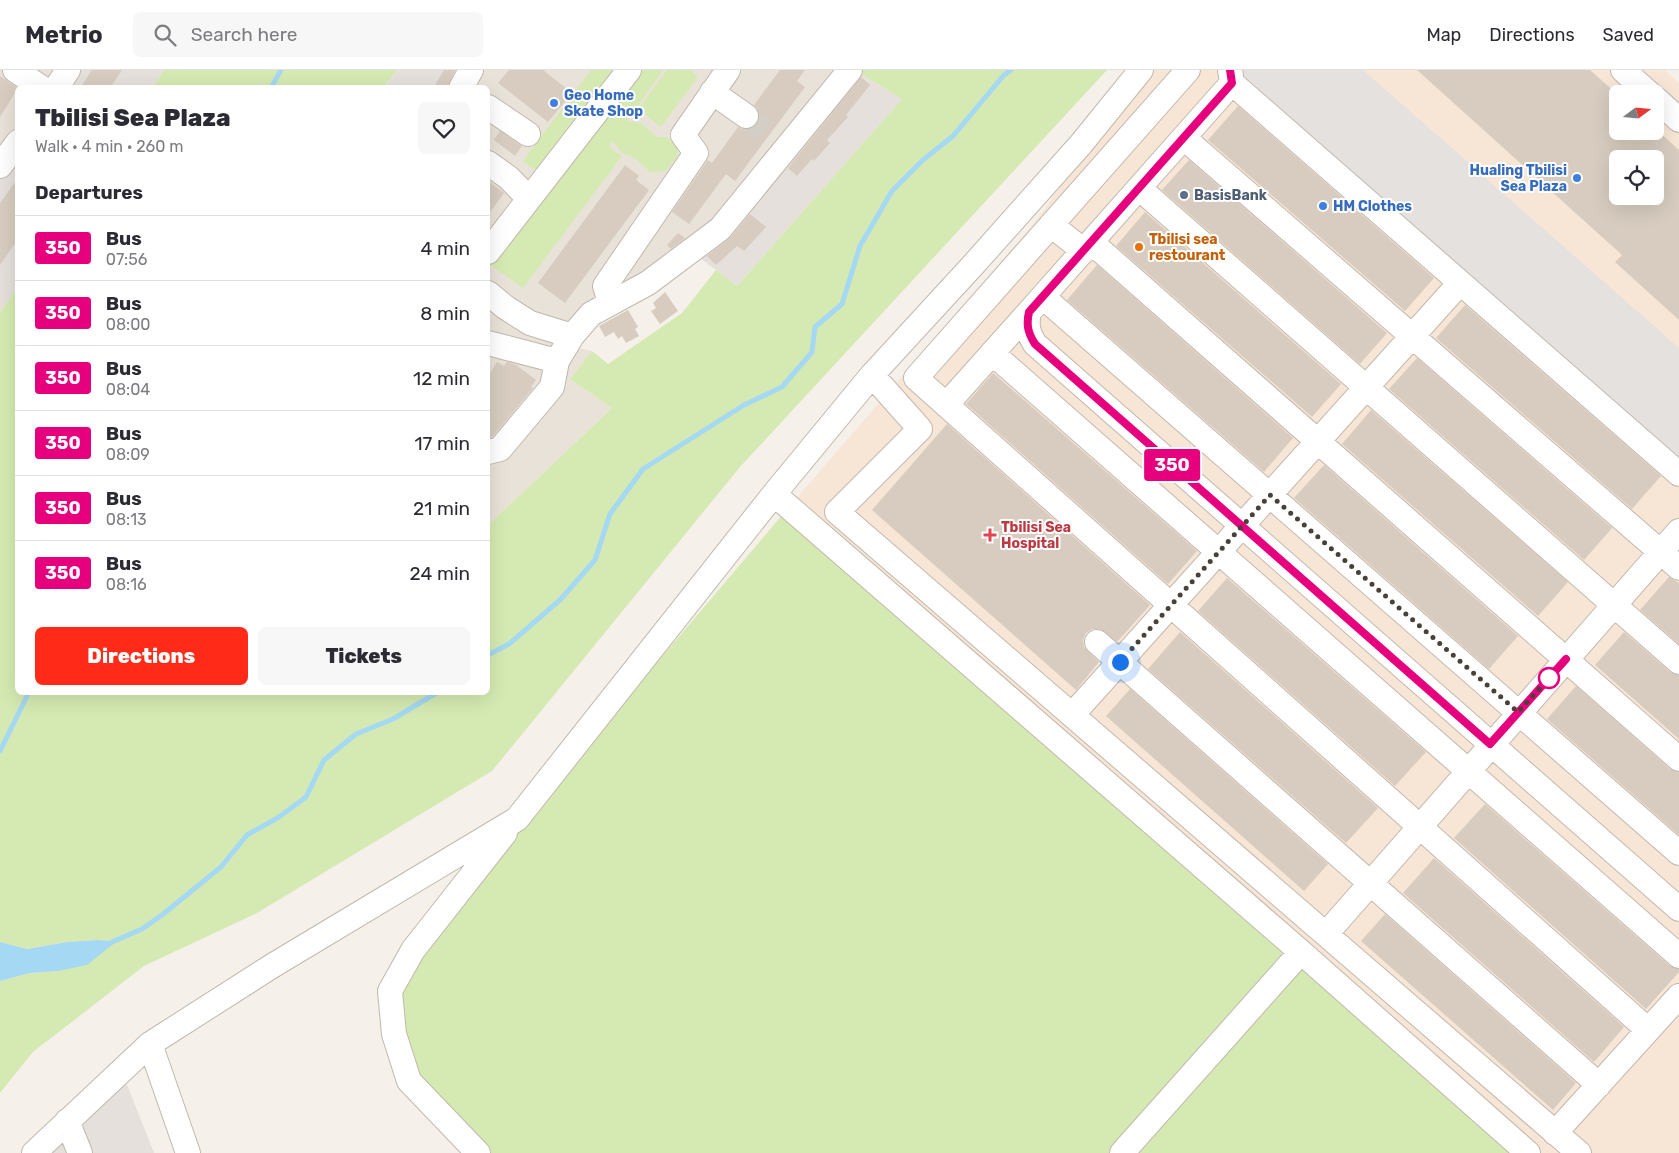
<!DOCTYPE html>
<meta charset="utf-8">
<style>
body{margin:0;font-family:Rubik,sans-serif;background:#f7f7f7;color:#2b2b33;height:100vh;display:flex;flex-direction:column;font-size:19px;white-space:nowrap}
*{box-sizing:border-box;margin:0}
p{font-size:16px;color:#7c7c81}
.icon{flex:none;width:28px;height:28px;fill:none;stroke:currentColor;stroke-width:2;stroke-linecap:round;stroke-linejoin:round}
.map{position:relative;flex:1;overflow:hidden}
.drawer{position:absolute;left:15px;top:15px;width:475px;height:610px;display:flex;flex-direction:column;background:#fff;border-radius:8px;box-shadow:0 5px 20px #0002}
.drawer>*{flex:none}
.badge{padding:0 10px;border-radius:4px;font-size:18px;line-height:32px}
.needle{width:32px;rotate:74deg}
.controls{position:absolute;left:1609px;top:15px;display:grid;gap:10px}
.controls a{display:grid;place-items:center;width:55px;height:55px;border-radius:8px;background:#fff;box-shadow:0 5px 20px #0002;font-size:25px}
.you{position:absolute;width:25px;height:25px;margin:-12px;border:4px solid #fff;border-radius:50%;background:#1a73e8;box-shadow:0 0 0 8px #1a73e833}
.map>.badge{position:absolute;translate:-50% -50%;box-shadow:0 0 0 2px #fff}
h2{padding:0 20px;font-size:19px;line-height:45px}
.round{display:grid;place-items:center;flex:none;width:52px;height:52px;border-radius:8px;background:#f7f7f7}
.overview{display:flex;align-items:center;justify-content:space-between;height:85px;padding:0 20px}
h1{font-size:24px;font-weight:800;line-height:38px}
.button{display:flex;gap:10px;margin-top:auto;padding:10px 20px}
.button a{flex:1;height:58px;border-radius:8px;background:#ff2a17;color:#fff;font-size:20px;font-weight:800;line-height:58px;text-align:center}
.button a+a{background:#f7f7f7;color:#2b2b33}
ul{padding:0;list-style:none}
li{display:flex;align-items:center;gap:15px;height:65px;padding:0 20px;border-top:1px solid #e1e1e2}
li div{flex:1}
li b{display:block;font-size:19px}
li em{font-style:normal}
li .badge{min-width:55px;font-weight:700;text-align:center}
header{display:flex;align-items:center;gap:30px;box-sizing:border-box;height:70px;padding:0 25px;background:#fff;border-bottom:1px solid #e1e1e2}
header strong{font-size:24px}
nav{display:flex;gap:28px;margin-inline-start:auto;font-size:18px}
.search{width:350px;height:45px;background:#f7f7f7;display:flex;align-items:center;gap:12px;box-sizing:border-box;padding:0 18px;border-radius:8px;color:#7c7c81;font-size:19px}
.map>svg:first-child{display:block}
.residential{fill:#e9e2d8}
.commercial{fill:#f7e6d5;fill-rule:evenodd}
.industrial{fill:#e5e0db}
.green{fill:#d5eab2}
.parking{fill:#e4e1de}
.water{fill:#a5d8f2}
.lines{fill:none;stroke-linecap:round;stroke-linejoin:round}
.stream{stroke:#a5d8f2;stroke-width:5}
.building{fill:#d7ccbf;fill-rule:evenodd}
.minor-tunnel{stroke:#d3cec6;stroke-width:24;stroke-dasharray:24 12;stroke-linecap:butt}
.minor-casing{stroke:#c1b8ac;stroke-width:26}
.minor{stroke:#fff;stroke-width:24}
.line-casing{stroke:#fff;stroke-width:11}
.line{stroke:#e6007e;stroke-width:8}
.walk{stroke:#494137;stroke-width:5;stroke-dasharray:0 9}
.shop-dot{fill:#3f7fe0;stroke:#fff;stroke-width:2}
.service-dot{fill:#5c6f8a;stroke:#fff;stroke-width:2}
.food-dot{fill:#e8710a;stroke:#fff;stroke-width:2}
.health-dot{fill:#e0444e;stroke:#fff;stroke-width:2}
.stop-dot{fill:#fff;stroke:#e6007e;stroke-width:2.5}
.labels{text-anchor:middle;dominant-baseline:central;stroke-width:4;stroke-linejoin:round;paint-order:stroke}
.shop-label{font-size:14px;font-weight:bold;fill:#366cbe;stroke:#fff;text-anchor:start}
.service-label{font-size:14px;font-weight:bold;fill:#4e5e75;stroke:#fff;text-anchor:start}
.food-label{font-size:14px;font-weight:bold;fill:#c56008;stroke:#fff;text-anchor:start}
.health-label{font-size:14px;font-weight:bold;fill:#be3a42;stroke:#fff;text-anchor:start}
</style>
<header>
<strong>Metrio</strong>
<div class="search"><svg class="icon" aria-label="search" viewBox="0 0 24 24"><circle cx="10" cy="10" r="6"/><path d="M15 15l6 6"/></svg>Search here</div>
<nav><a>Map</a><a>Directions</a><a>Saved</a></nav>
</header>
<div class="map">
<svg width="1679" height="1083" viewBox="0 0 1679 1083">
<rect width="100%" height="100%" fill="#f5f1ea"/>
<path class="residential" d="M0,0H59L48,17L18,18L17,61L0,84Z
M479,0H838L713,156L583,251L555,255L488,210V18H468Z
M488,232L578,278L592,281L570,309L612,338L488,455Z"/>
<path class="commercial" d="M1144,0H1665L1679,13V1083H1528L789,437L1035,152ZM1618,24H1655V61H1618ZM1618,89H1655V126H1618Z"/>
<path class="industrial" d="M75,0H164L153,17L63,18Z
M397,0H463L453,17L384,18Z
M858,2L902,29L737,216L700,188Z
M17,82V217L0,243V107Z
M122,1002L154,1083H21L29,1074Z"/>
<path class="green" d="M164,0H397L384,17H153Z
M591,0H617L537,101L523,91Z
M635,0H663L627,51L641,53L657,67H667L677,76L678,85L666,101L650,102L636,89L621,82L613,71L609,77L622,86L523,218L488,193Z
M667,0H690L698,7L661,57L638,39Z
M860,0H1107L740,397L492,701L257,843L144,896L33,982L0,1023V911L30,903L58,901L116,871L97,870L67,872L27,879L0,872V243L17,217L18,622H488V455L612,338L570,309L592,281L608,294L682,243L716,200L737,216L902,29L858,2Z
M789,437L1528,1083H478L409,1011L390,921L413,880Z"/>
<path class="parking" d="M1242,0H1363L1679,278V390L1240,3Z"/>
<path class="water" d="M97,870L117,871L87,895L58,901L30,903L0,911V872L27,879L67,872Z"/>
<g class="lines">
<path class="stream" d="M271,18L281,0
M488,585L509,574L560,530L595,490L610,444L643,399L744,335L782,317L812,282L815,257L842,234L860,176L892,121L923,90L953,66L1004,5L1011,0
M0,681L29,622
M112,872L142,859L162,845L221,797L247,765L279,747L306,727L324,690L356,664L393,649L438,622"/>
</g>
<path class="building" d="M92,0H122L110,18H80Z
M444,0H455L447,18H433Z
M509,0H543L572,23L548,52L498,13Z
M780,0H805L797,11L805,17L735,111L726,104L689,154L672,142L708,90L712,93L738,57L745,60L752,58L757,54L760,47L758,40L754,35Z
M1417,0H1590L1618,25V61H1658L1679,80V250L1615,192L1622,185ZM1618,89H1655V126H1618Z
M0,6L18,18L0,47Z
M861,7L870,15L846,45L848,47L827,70L830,73L814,91L812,89L797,106L788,98Z
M1238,36L1434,208L1405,241L1208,70Z
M500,61L522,76L515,86L494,70Z
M1189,90L1387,263L1360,294L1162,120Z
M625,95L639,106L636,110L649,120L565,233L538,213Z
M18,108V169L0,195V133Z
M488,111L504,123L488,145Z
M1145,142L1341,314L1312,347L1116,176Z
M750,144L766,157L744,181L737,176L716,195L707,186L730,168Z
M678,163L685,168L671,179L667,175Z
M1097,195L1293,368L1264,402L1067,230Z
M665,222L678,241L660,254L651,241L656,238L653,233Z
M1465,235L1661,406L1632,439L1436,268Z
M628,240L638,257L635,259L639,266L626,273L622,266L618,269L614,262L605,267L599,256Z
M1417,288L1612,458L1584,490L1389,319Z
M497,292L504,296L507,292L516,295L536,310L531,317L533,318L492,367L488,368V306Z
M993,303L1197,481L1168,514L966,334Z
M1371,340L1568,512L1538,546L1342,374Z
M947,354L1150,535L1117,572L1100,559H1092L1086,563L1083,570L1084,577L1099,592L1076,620L872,440Z
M1324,395L1518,566L1489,599L1294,428Z
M1669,507L1679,513V574L1640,540Z
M1227,508L1426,682L1395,716L1198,541Z
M1180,562L1378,738L1346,773L1148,599Z
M1624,562L1670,602L1679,605V669L1595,595Z
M1576,616L1670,699L1679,702V765L1547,649Z
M1130,619L1328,794L1304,821L1106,646Z
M1485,734L1670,896L1679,899V902L1646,939L1454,768Z
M1434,788L1624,957L1594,992L1403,823Z
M1385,844L1576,1013L1553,1040L1361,871Z"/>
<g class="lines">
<path class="minor-tunnel" d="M746,46L770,64"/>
<defs>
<path id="minor" d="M15,0L42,18
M1188,0L916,308L1648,960
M1230,0L1232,13L1679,404
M1623,0L1650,24
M1232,13L1029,242C1026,255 1028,263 1035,274L1679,839
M56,18L68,0
M461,18L471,0
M712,22L746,46
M1655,28L1679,50
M488,37L528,64
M1184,68L1679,498
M488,93L509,108L529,129
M0,96L18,72
M1139,118L1679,592
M1051,155L1084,181
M1091,172L1679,689
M488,182L629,0
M488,223L505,237L530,253L572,266L591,244L648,213L720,159L850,0
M1043,227L1679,783
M610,232L605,216L696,83L683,65L728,0
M488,273L557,291
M992,283L1679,886
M872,305L920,359L837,442L1579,1083
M946,335L1029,242
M488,382L500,379L552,317L557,291L572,266
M774,424L1301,882L1528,1083
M1097,572L1599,1015
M1072,645L1460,213
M1326,864L1679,461
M150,974L188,1083
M67,1051L80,1083
M1555,1063L1679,926
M34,1083L150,974L272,896L517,749L774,424L872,305L974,194L1081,74L1141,0
M478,1083L409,1011L394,964L390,921L413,880L505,763
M1122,1083L1301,882"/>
</defs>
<use href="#minor" class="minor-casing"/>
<use href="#minor" class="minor"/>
</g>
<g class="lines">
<defs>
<path id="line" d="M1230,0L1232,13L1029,242C1026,255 1028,263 1035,274L1490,674L1566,589"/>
</defs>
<use href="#line" class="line-casing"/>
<use href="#line" class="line"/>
<path class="walk" d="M1120,592L1270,425L1518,642L1554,603L1549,608"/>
</g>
<g class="shop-dot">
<circle cx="554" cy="33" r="5"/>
<circle cx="1577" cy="108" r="5"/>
<circle cx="1323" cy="136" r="5"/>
</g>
<circle class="service-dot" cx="1184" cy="125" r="5"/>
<circle class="food-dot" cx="1139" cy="177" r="5"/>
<path class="health-dot" d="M987.5 457.5h5v5h5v5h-5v5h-5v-5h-5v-5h5z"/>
<circle class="stop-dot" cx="1549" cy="608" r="10"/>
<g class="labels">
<g class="shop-label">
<text x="564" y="25">Geo Home<tspan x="564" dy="16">Skate Shop</tspan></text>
<text x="1567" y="100" text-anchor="end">Hualing Tbilisi<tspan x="1567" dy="16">Sea Plaza</tspan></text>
<text x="1333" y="136">HM Clothes</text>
</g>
<g class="service-label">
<text x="1194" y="125">BasisBank</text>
</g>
<g class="food-label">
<text x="1149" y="169">Tbilisi sea<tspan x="1149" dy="16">restourant</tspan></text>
</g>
<g class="health-label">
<text x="1001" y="457">Tbilisi Sea<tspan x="1001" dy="16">Hospital</tspan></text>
</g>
</g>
</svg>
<div class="controls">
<a><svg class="needle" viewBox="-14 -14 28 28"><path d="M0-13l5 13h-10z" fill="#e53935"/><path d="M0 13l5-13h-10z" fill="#7c7c81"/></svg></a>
<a><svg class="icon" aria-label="locate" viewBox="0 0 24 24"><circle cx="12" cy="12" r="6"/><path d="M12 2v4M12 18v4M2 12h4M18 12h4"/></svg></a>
</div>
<div class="you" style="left:1120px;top:592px"></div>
<b class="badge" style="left:1172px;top:395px;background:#e6007e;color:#fff">350</b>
<section class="drawer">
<div class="overview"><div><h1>Tbilisi Sea Plaza</h1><p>Walk · 4 min · 260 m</p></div><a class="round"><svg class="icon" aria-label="heart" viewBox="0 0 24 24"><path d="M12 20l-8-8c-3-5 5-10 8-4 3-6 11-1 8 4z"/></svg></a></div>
<h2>Departures</h2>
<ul>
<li><span class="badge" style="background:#e6007e;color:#fff">350</span><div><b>Bus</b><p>07:56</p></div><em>4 min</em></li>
<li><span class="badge" style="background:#e6007e;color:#fff">350</span><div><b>Bus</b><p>08:00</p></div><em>8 min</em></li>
<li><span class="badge" style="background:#e6007e;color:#fff">350</span><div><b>Bus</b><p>08:04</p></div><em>12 min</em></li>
<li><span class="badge" style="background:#e6007e;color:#fff">350</span><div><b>Bus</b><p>08:09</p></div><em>17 min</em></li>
<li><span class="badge" style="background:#e6007e;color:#fff">350</span><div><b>Bus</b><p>08:13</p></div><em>21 min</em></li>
<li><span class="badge" style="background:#e6007e;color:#fff">350</span><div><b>Bus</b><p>08:16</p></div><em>24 min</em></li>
</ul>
<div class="button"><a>Directions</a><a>Tickets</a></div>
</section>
</div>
